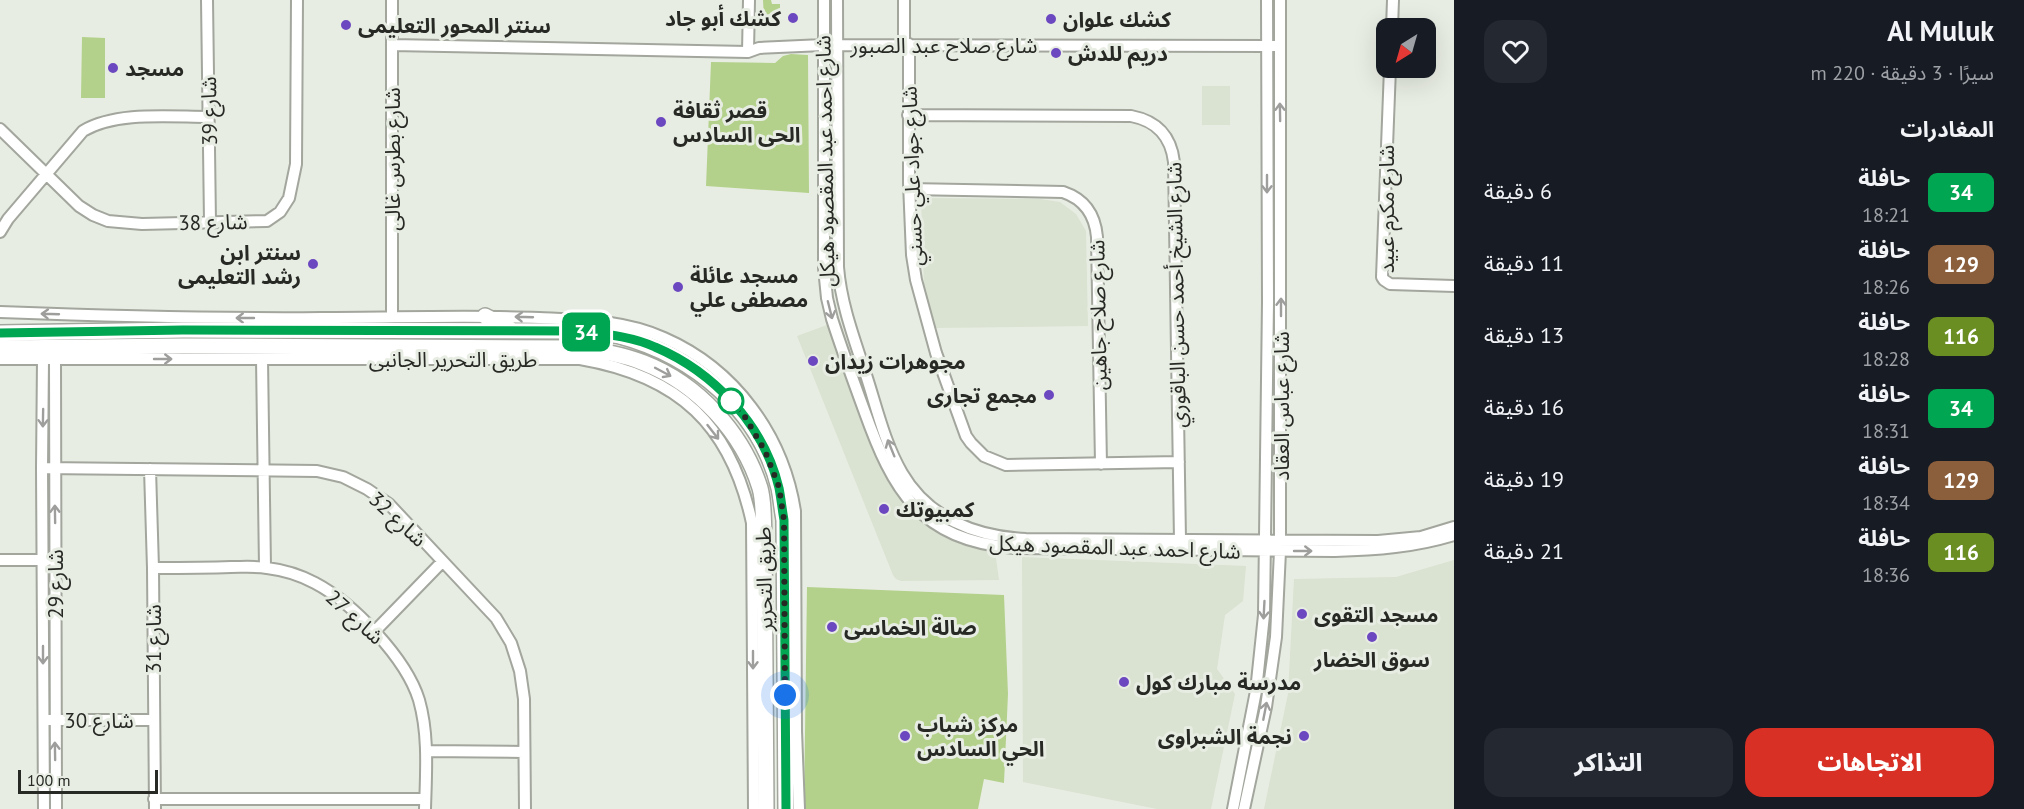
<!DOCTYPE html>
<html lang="ar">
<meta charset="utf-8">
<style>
body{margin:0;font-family:"PT Sans","Noto Sans Arabic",sans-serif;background:#242831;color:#f1f3f6;direction:rtl;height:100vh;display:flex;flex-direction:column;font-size:22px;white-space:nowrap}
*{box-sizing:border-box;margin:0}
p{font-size:20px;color:#9ea1a6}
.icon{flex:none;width:33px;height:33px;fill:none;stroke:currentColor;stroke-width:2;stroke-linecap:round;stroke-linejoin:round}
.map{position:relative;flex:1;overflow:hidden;direction:ltr}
.drawer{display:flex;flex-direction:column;background:#171b24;width:570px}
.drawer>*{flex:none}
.badge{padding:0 12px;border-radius:9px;font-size:21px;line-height:39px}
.needle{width:39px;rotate:217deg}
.buttons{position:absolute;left:1376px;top:18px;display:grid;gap:12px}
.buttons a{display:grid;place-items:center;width:60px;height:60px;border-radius:12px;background:#171b24;box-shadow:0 6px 24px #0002;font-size:30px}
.scale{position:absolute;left:18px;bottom:15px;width:140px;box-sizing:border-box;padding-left:6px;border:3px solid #272925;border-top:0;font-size:16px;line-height:21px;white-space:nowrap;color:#272925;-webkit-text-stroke:4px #e8ede3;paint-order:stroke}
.you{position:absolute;width:30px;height:30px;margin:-15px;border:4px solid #fff;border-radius:50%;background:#1a73e8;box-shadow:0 0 0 9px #1a73e833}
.map>.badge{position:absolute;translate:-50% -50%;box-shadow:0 0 0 3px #fff}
h2{padding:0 30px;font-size:22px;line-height:54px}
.round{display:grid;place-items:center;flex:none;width:63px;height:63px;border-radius:18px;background:#242831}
.head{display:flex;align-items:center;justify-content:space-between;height:102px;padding:0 30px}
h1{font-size:28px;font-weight:800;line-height:45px}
.primary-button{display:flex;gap:12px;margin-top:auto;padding:12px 30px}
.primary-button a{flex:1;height:69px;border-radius:18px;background:#d93025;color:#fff;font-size:24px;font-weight:800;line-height:69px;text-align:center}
.primary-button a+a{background:#242831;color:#f1f3f6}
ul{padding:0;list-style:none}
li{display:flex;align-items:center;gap:18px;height:72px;padding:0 30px}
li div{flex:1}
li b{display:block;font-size:22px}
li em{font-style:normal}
li .badge{min-width:66px;font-weight:700;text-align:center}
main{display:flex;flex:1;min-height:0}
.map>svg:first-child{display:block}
.built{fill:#dae2d1}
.green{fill:#b3d18b}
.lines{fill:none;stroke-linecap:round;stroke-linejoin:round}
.street-casing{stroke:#a2a69d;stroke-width:14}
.secondary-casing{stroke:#a2a69d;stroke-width:18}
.street{stroke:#fff;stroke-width:10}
.secondary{stroke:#fff;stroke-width:15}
.oneway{stroke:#9e9f9d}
.line-casing{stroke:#fff;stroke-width:14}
.line{stroke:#00a651;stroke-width:9}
.walk{stroke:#272925;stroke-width:6;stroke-dasharray:0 10.8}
.poi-dot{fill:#6c48c0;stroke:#e8ede3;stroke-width:2}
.stop-dot{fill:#fff;stroke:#00a651;stroke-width:3}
.labels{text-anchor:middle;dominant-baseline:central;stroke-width:6;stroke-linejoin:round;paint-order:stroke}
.poi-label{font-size:21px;font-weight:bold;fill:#272925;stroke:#e8ede3;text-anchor:start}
.street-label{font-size:21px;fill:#272925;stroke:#e8ede3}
</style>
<main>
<section class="drawer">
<div class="head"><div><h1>Al Muluk</h1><p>سيرًا · 3 دقيقة · 220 m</p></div><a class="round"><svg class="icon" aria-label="heart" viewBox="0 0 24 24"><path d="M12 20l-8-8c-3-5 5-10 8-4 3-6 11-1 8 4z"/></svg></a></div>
<h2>المغادرات</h2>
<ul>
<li><span class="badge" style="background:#00a651;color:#fff">34</span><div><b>حافلة</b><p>18:21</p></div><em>6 دقيقة</em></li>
<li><span class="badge" style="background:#8b5e3c;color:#fff">129</span><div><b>حافلة</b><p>18:26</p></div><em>11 دقيقة</em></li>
<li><span class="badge" style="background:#6b8e23;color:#fff">116</span><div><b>حافلة</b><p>18:28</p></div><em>13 دقيقة</em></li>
<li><span class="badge" style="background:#00a651;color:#fff">34</span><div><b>حافلة</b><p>18:31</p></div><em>16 دقيقة</em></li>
<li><span class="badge" style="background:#8b5e3c;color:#fff">129</span><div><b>حافلة</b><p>18:34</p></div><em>19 دقيقة</em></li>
<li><span class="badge" style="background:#6b8e23;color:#fff">116</span><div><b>حافلة</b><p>18:36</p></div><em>21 دقيقة</em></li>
</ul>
<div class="primary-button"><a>الاتجاهات</a><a>التذاكر</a></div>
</section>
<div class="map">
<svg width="1454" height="809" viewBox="0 0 1454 809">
<rect width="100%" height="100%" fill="#e8ede3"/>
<path class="built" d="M1202,86H1230V125H1202Z
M921,198L1040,199L1060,202L1076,214L1086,231L1088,326L936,328L924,286Z
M827,325L868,433L897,495L918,519L940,535L995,551L999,580L901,581L896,579L893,575L797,336Z
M1022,557L1246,566L1243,601L1225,615L1217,669L1235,694L1211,809H1157L1023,782Z
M1454,560V809H1264L1288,694L1294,579L1396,577Z"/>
<path class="green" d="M763,0H771L772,4H780V20H764Z
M82,37L105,38V98H81Z
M791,54L808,55L809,193L706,186L711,62L775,63L783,56Z
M807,587L1004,595L1008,694L1004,783L984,779L978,809H804Z"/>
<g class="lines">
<defs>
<path id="street" d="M207,0L210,222
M392,0V317
M824,0V268L827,298L832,319C842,350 853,380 864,410C893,491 920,540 1014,548L1335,551C1376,550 1415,547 1454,535
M837,0L838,267C841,305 855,341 867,378C877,409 885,444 902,473C928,518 976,537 1026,539L1378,541L1421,537L1454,527
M1392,28L1393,0
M904,44V0
M909,44V183L912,255L916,280L936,353L966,436L971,443L984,456L1006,465L1179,462
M392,45L748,52L759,48L823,45L1280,46
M748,52L749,0
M1390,68L1382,277L1384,280L1390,284L1454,286
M908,115L1131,116C1157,121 1171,136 1174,162L1180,540
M0,129L79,206L93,215L108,221L142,224L267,221L280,212L289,198L296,164L297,0
M909,189L1063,192C1084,199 1095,214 1097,237L1101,464
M0,232L8,219L83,131C117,111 170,117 209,117
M0,312C107,316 215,319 322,318C395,318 467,315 539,318C583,320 624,320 664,338C735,369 783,435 795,511L796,731L799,809
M0,359H580C679,376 731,425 752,523L754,809
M43,359L42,468L44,809
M55,359L56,809
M262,359L265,567
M42,468L317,471L343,477L367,489L389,504L496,618L511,643L520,671L524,699L525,809
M150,469L153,568L155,809
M0,560H48
M153,568C179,568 205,568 231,567C243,567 256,566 267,568C284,570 300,575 315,583C353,603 406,658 419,700C429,735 426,773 425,809
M375,631L442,562
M49,720H154
M426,751L524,752
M154,799H425
M1233,809L1256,691L1264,615L1268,302L1267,0
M1244,809L1266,707L1276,637L1280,551V0"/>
<path id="secondary" d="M485,316L510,329
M0,333L183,330L579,331C592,332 607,333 620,336C694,356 760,410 779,488C781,498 782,509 784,520L786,809
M0,348L183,346L577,348C600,351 622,354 644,363C698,384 743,433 760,488C764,502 763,519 764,534L766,809"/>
</defs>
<use href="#street" class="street-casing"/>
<use href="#secondary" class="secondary-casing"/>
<use href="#street" class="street"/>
<use href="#secondary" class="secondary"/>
</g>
<defs><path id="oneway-shaft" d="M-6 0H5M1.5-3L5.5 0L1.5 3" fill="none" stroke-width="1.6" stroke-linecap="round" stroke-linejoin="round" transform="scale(1.5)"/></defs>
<g class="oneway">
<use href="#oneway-shaft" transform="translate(1280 112) rotate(-91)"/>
<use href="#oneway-shaft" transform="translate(1267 184) rotate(90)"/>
<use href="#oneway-shaft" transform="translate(1281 307) rotate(-90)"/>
<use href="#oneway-shaft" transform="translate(830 310) rotate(76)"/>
<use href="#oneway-shaft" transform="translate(50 314) rotate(-178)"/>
<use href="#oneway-shaft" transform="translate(524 317) rotate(-178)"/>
<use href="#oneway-shaft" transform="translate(245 318) rotate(-180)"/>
<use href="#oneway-shaft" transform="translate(163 359)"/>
<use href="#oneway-shaft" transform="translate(663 372) rotate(28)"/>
<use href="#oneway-shaft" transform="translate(43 418) rotate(91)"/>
<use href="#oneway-shaft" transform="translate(713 432) rotate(52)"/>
<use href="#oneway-shaft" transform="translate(891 448) rotate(-112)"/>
<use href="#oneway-shaft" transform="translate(55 514) rotate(-91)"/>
<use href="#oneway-shaft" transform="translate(1303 551)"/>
<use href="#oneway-shaft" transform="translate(1264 610) rotate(93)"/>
<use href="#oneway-shaft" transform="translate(43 655) rotate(90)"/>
<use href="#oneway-shaft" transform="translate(753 660) rotate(90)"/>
<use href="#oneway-shaft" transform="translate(1265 711) rotate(-79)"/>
<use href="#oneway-shaft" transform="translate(55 751) rotate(-91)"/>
</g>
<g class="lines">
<defs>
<path id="line" d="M0,333L183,330L579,331C604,334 631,336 655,347C714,372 764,425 779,488C781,498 782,509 784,520L786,809"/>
</defs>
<use href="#line" class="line-casing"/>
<use href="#line" class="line"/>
<path class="walk" d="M731,401L745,417L765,451L779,487L784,520L785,695"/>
</g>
<g class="poi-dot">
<circle cx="793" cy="18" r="6"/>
<circle cx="1051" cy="19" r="6"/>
<circle cx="346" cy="25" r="6"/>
<circle cx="1056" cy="53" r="6"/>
<circle cx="113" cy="68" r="6"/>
<circle cx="661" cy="122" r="6"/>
<circle cx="313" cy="264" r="6"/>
<circle cx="678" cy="287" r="6"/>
<circle cx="813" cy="361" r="6"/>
<circle cx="1049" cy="395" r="6"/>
<circle cx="884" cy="509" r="6"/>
<circle cx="1302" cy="614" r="6"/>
<circle cx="832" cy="627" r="6"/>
<circle cx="1372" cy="637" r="6"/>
<circle cx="1124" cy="682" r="6"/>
<circle cx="905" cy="736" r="6"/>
<circle cx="1304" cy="736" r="6"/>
</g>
<circle class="stop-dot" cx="731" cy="401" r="12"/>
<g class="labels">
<g class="poi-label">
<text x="781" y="18" text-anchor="end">كشك أبو جاد</text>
<text x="1063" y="19">كشك علوان</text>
<text x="358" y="25">سنتر المحور التعليمى</text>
<text x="1068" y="53">دريم للدش</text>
<text x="125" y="68">مسجد</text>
<text x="673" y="110">قصر ثقافة<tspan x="673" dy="24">الحى السادس</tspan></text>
<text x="301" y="252" text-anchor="end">سنتر ابن<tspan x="301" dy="24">رشد التعليمى</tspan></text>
<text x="690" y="275">مسجد عائلة<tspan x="690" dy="24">مصطفى علي</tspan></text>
<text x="825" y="361">مجوهرات زيدان</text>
<text x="1037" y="395" text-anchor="end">مجمع تجارى</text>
<text x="896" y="509">كمبيوتك</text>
<text x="1314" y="614">مسجد التقوى</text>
<text x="844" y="627">صالة الخماسى</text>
<text x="1372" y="659" text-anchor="middle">سوق الخضار</text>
<text x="1136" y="682">مدرسة مبارك كول</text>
<text x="917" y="724">مركز شباب<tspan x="917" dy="24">الحي السادس</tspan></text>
<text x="1292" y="736" text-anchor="end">نجمة الشبراوى</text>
</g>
<g class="street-label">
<text x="944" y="45">شارع صلاح عبد الصبور</text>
<text transform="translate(209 111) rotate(-91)">شارع 39</text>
<text transform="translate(392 159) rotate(-90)">شارع بطرس غالى</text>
<text transform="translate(825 161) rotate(-91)">شارع احمد عبد المقصود هيكل</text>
<text transform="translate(912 176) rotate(-92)">شارع جواد علي حسني</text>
<text transform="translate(1386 209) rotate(-90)">شارع مكرم عبيد</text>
<text transform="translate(213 222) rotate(-1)">شارع 38</text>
<text transform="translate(1176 295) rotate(-91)">شارع الشيخ أحمد حسن الباقوري</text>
<text transform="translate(1098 315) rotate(-91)">شارع صلاح جاهين</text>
<text x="453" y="359">طريق التحرير الجانبى</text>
<text transform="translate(1281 406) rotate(-90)">شارع عباس العقاد</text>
<text transform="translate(398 519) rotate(43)">شارع 32</text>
<text transform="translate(1115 547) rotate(2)">شارع احمد عبد المقصود هيكل</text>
<text transform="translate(764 579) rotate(-91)">طريق التحرير</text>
<text transform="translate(55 584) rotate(-90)">شارع 29</text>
<text transform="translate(355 617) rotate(42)">شارع 27</text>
<text transform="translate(153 639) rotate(-90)">شارع 31</text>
<text x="99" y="720">شارع 30</text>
</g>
</g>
</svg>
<div class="buttons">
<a><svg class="needle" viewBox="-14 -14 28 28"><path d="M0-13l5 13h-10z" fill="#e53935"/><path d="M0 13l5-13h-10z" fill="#9ea1a6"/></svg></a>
</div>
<div class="scale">100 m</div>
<div class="you" style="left:785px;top:695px"></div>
<b class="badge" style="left:586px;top:332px;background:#00a651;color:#fff">34</b>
</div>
</main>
